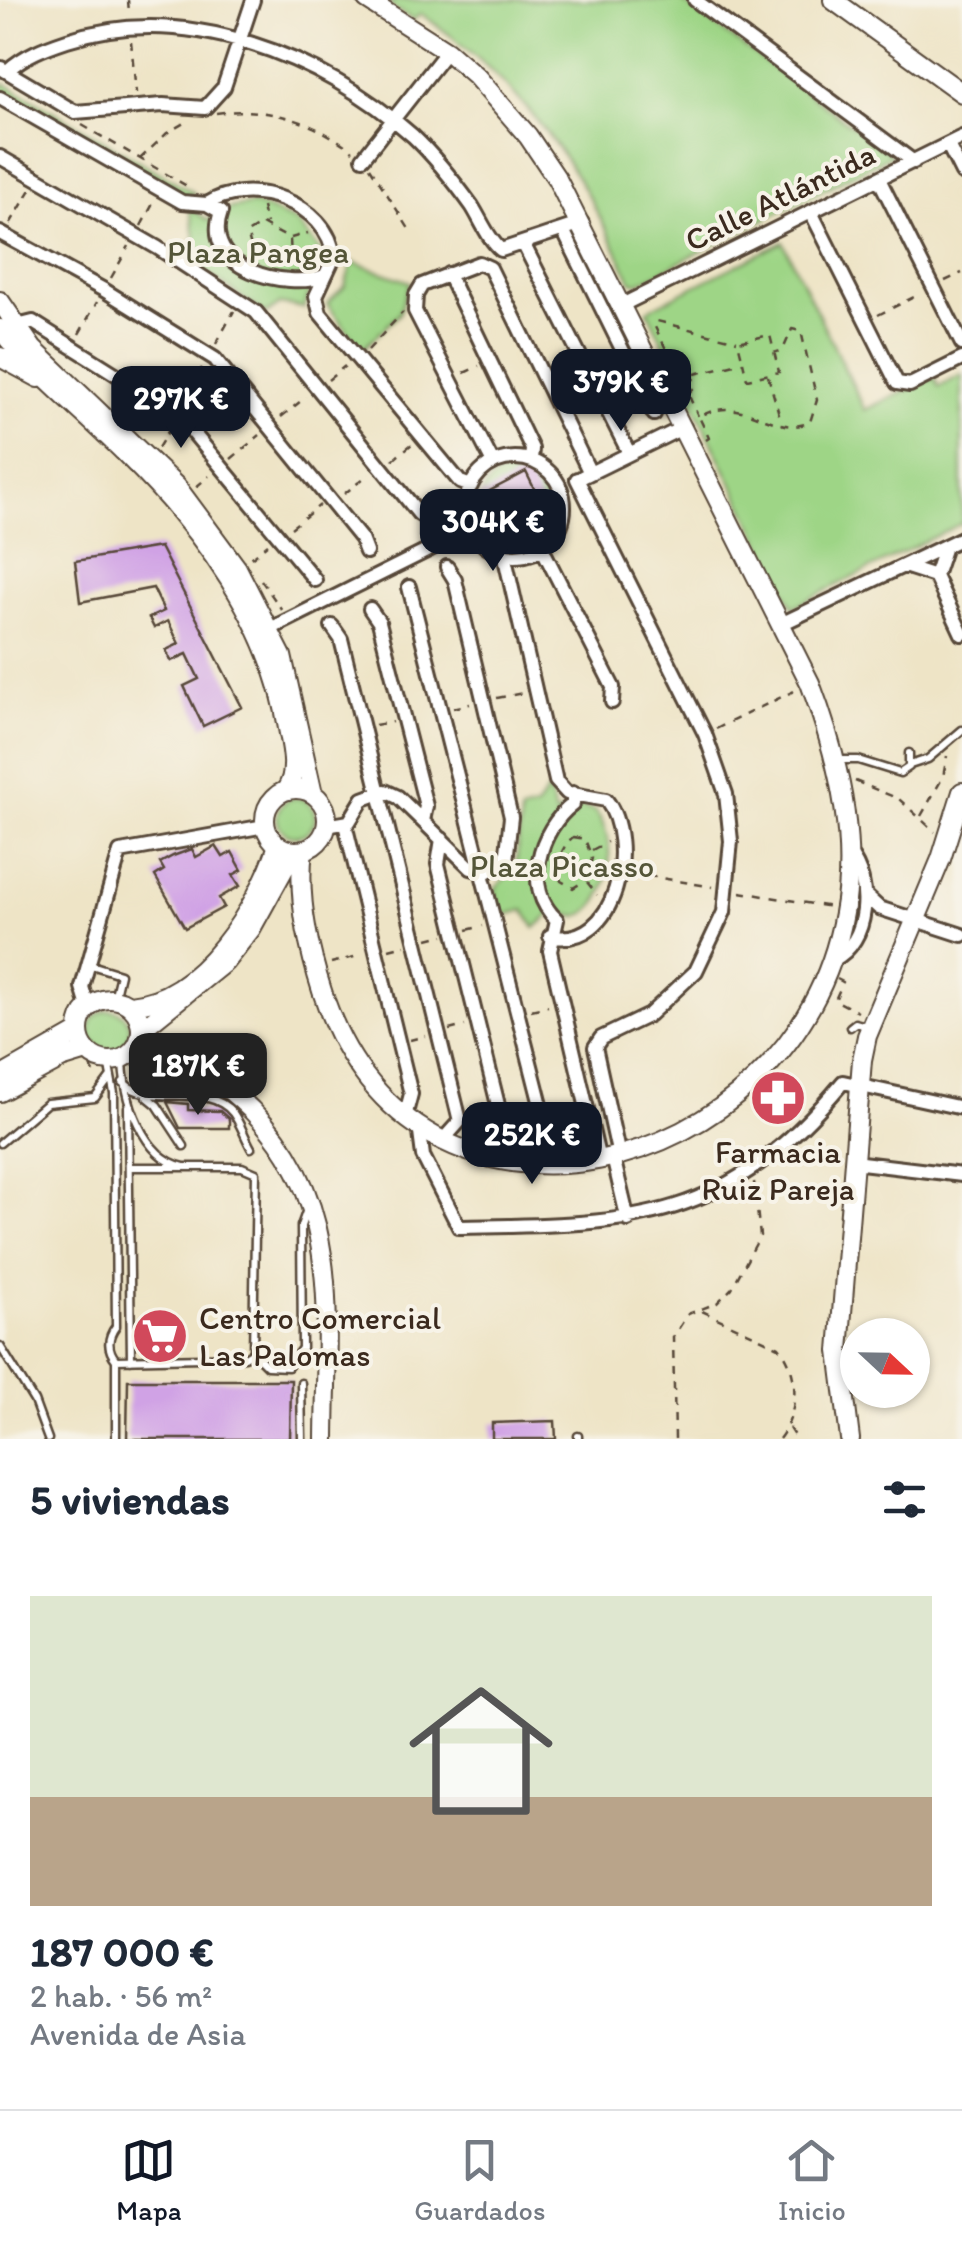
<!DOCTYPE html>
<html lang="es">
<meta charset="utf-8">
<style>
:root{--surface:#fff;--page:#f6f6f7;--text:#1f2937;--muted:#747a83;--line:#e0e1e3;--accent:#111827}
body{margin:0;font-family:Itim,sans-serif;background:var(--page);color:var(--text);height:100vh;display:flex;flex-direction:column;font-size:38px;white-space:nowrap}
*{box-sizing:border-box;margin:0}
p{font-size:32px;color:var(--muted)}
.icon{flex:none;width:55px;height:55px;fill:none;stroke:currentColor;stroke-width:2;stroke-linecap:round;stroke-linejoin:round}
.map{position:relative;height:1439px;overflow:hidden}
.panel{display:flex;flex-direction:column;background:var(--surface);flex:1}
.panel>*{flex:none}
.needle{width:65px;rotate:112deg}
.controls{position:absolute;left:840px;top:1318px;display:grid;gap:20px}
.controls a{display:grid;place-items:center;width:90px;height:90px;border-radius:50%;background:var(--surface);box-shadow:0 2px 8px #0004;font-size:50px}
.price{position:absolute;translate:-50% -85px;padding:0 22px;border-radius:20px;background:var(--accent);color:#fff;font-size:32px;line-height:65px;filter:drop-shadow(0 2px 5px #0008)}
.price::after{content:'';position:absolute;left:50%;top:60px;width:30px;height:22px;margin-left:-15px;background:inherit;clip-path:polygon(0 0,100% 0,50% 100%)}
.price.on{background:#222;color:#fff}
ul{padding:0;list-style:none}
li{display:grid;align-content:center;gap:20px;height:530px;padding:0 30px}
li span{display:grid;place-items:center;height:310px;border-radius:0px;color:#555}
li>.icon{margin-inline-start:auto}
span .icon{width:180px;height:180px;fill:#fffc;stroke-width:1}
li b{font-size:42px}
h2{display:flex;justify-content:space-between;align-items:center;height:120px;padding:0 30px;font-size:42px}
.tab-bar{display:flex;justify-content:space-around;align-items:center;height:140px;border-top:2px solid var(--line);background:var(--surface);font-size:28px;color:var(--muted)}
.tab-bar a{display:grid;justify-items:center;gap:5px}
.tab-bar .on{color:var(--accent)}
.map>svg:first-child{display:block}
.green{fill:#9ed586;stroke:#6c8052;stroke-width:2.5}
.building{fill:#d0a2e5}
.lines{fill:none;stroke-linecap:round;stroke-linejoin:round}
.lane-casing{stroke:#564637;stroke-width:11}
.street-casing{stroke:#564637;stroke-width:18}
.secondary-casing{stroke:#564637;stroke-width:22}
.path{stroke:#564637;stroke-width:2.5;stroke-dasharray:8 8;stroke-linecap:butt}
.lane{stroke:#fff;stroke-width:6}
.street{stroke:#fff;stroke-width:12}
.secondary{stroke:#fff;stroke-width:18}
.labels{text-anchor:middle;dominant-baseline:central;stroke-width:8;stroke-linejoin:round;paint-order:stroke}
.street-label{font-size:32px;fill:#3b2a1e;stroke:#f7f3e8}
.park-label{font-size:32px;fill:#545538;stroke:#f7f3e8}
.poi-label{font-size:32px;fill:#3b2a1e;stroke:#f7f3e8}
</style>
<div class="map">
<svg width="962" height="1439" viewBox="0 0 962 1439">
<rect width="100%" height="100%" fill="#f7f3e8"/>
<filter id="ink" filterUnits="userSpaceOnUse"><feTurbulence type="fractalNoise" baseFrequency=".01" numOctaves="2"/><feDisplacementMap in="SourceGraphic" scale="20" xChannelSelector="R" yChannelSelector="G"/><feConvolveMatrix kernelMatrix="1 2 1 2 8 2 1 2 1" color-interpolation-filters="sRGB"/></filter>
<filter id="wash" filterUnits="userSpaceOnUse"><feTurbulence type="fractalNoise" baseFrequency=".0048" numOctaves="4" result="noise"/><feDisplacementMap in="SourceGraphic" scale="40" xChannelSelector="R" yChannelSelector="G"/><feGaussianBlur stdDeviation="2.25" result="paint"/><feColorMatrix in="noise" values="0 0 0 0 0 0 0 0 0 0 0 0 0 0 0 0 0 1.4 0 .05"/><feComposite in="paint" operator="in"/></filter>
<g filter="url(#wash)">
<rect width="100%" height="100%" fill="#eee4c6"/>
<path class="green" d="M393,0h287l212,155 -254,128 -7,-2c-50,-112 -106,-196 -210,-267l-8,6 -24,-15z
M4,83l190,110 -5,7 -189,-108z
M254,204l41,17 24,28 1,15 -16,44 -24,-4 -14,10 -82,-57 11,-21 -6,-28 19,12 23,-12z
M783,242l82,168 69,-33 5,10 23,-12v148l-169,84 -146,-297z
M352,262l58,20 -11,32 -37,36 -35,-46 18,-18z
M480 507a38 38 0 1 1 76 0a38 38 0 1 1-76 0Z
M549,788l6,26 22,-8 18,5c23,28 19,91 -17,106l-24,-5 -19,16 -11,-18 -22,6 -7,-27 21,-23 5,-54 15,-4z
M277 817a19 19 0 1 1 38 0a19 19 0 1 1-38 0Z
M90 1030a20 20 0 1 1 40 0a20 20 0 1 1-40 0Z"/>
<g id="blocks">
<path class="building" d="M526,472l23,47 -9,4 1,11 -26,14 -5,-9 -6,3 -24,-46z
M160,547l82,160 -39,19 -19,-40 15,-7 -12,-25 -16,7 -5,-11 13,-6 -11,-23 -14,7 -5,-10 15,-7 -11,-23 -73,14 -5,-41z
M216,846l7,11 9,-5 10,18 -9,5 7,11 -21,12 5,9 -39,21 -30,-52 9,-6 -4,-7 13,-7 19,-7 4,8z
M167,1102l21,2v6l32,1 9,8v9h-49z
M128,1380h163l-1,59h-163z
M555,1421l1,18h-64v-16z"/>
</g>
</g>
<g filter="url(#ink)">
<use href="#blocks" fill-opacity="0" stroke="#564637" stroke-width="2.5"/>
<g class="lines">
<g class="lane-casing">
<path id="lane" d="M838,760h20l42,13 9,-6v-14
M910,765l18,-6 34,-29
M88,964l32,10 -6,25
M850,1027l5,-4 11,3
M123,1058c0,38 19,100 61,109
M108,1061l6,32 2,233c-9,12 -9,23 0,34l129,-3 8,-5
M123,1082c29,28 83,-2 110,31 7,10 12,24 18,35
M146,1096l11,9 27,41
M128,1107l3,253
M0,1143l47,-40 48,-5 15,-20
M130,1167h112l14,6 -3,179 14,14 21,1 14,-19 -1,-122 5,-14
M0,1346l34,55 14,38
M301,1383l1,56
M578,1436v3
M116,1439v-79"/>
</g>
<g class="street-casing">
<path id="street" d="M695,0l219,162
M1,68l74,44 88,-7 42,3 19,-21 29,-87
M7,71c17,-16 39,-24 60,-31 119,-39 256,16 346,96 22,21 41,45 59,70 9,14 16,33 29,44l81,-27
M0,98l182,104 25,2 14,8c-21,58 66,78 104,64
M948,145l14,28
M0,157l158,91 98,64 163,202 12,7
M363,158l84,-107
M879,179l83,165
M207,204c42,-28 121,-2 127,53l-18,39 4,17 140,169 11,4
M811,212l86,171 13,2 52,-26
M563,230l91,184
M0,233l104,57 111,69 146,180 5,13
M524,245l105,208
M448,274l84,175 -1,11
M622,305l340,-168
M17,326l16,-4 143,90 139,168
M466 507a49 49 0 1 1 98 0a49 49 0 1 1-98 0Z
M493,463l-78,-152 1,-16 6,-10 57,-22 11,5 100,205
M582,477l102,-50
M577,479l128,255 21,60 5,47 -7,71 -28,59 -47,44 -48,23 -6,9 24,109
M542,548l71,139 -1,15
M504,554l52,227 11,12 39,7c32,41 12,151 -56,136
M904,566l31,10 10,-30
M935,576l27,58
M409,587l147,577
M370,609l9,13 47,184 -3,15
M781,624l181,-86
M332,626l9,13 119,482 -17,19
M270,629l201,-100
M573,793v11c-34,26 -51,84 -16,116l-7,31 49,209
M345,824l66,270 -5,19
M326,826l23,-4 14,-23 22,-8 13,6 73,71 15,4 20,-11 5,-44 -56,-237 -8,-13
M442,839l-4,25 74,297
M865,895l14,13 83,27
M833,960c37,-18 40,-78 16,-107
M88,1007l-6,-20 38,-135 145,-26
M419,1125l4,31 36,71c174,-3 264,-1 384,-145l119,26
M613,1157l15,63
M853,1162l109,13"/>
</g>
<g class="secondary-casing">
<path id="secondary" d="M833,0l129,93
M0,301l33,48 144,138 60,81 45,88 31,138
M0,329c39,49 87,85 130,129 72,71 140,164 157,265 4,22 12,48 -1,67
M0,357l39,21
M265 820a31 31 0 1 1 62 0a31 31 0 1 1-62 0Z
M303,850c-6,47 5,97 19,141 91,284 474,192 522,-78 14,-76 -7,-159 -34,-230l-253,-504 -29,-43 -52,-60 -29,-25 -80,-51
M79 1030a31 31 0 1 1 62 0a31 31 0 1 1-62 0Z
M130,1005c72,-5 128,-99 148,-160
M142,1029l83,-67 26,-33 43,-78
M139,1043c28,13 63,25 88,45 119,96 99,216 98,351
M0,1077l79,-45
M0,1092l61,-33 26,-8
M850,1439l-11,-88 23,-291 5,-24 74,-177 21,-67"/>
</g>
<path class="path" d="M128,0l1,13
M131,41l5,52
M216,113c51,-7 96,7 137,38
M82,125l110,64
M140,159l27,-26 22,-13
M370,167l39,62
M262,207l4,17
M10,224l22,-36
M262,224l28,15 1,19 -15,4 -25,-15 -4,-14z
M141,226l13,-24
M291,238l17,-5
M111,278l18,-32
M945,281l17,-8
M878,315l42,-21
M79,334l18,-32
M216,344l18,-33
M368,350l35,-38
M673,363l-19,-38 3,-4 80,20
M666,365l14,-3 13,8 1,18 -9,8
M464,373l15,-7
M695,374l48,-12 4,17 32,-7 -9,-37 -32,7 5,20
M768,376l13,45
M328,380l17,-14
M689,396l9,20
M183,400l19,-32
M281,417l25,-20
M706,440l3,-2 -10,-21c43,-26 76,22 111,5l7,-22 -16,-69 -9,-2 -9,21 -9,3
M158,448l14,-23
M231,459l29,-24
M393,460l20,-17
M196,487l13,-11
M344,494l25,-20
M291,528l29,-23
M251,558l17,-14
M261,580l21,30
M497,698l26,-5
M453,708l17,-4
M375,725l17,-3
M716,729l78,-38
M855,781l44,18 36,33
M921,816l22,-39 4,-21
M573,837l12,2 7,19 -6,22 -13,8 -12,-7c-5,-16 -1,-33 12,-44z
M592,850l15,-8
M591,866l13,2
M632,873l81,14
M587,882l10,13
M740,892l91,15
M467,930l16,-4
M428,939l16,-4
M389,949l16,-4
M331,963l31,-8
M837,979l6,3 -8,18 23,12
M531,1010l17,-4
M449,1030l16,-4
M410,1040l16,-4
M90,1066l8,13
M702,1311l77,36c21,25 20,67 0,92
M789,1428l7,11
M675,1439l-2,-102 15,-23 29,-11 15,-15 28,-52 -6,-54"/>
<use href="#lane" class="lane"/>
<use href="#street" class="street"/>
<use href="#secondary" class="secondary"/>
</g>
</g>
<defs>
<g id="pharmacy-disc" transform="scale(2.875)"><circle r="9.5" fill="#d1495b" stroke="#f7f3e8"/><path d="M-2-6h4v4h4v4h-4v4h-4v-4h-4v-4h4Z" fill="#fff"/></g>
<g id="supermarket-disc" transform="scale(2.875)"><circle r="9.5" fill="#d1495b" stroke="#f7f3e8"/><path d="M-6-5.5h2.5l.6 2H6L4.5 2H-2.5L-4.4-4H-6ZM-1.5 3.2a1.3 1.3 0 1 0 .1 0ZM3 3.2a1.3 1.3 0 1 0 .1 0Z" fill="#fff"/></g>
</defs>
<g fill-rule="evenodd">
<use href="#pharmacy-disc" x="778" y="1098"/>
<use href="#supermarket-disc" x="160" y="1336"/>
</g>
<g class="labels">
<g class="street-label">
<text transform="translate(780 197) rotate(-26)">Calle Atlántida</text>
</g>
<g class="park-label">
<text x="258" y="252">Plaza Pangea</text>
<text x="562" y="866">Plaza Picasso</text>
</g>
<g class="poi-label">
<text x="778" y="1152">Farmacia<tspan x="778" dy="37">Ruiz Pareja</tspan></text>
<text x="199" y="1318" text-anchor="start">Centro Comercial<tspan x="199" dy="37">Las Palomas</tspan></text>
</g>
</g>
</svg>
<div class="controls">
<a><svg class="needle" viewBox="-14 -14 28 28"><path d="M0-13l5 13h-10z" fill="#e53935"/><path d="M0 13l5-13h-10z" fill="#747a83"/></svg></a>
</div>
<b class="price" style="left:621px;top:434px">379K €</b>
<b class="price" style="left:181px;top:451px">297K €</b>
<b class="price" style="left:493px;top:574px">304K €</b>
<b class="price on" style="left:198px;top:1118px">187K €</b>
<b class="price" style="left:532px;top:1187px">252K €</b>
</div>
<section class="panel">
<h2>5 viviendas<svg class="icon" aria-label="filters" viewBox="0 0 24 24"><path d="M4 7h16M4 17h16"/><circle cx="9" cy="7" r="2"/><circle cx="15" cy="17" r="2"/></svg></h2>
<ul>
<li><span style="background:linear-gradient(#dfe7d0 65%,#b9a48a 0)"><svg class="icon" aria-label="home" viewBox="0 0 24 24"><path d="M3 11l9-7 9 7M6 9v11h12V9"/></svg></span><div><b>187 000 €</b><p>2 hab. · 56 m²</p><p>Avenida de Asia</p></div></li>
</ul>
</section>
<nav class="tab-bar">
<a class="on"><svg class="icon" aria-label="map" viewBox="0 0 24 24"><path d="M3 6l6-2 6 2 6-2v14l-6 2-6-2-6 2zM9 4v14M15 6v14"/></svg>Mapa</a>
<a><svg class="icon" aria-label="saved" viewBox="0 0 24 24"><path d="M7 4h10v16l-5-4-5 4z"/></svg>Guardados</a>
<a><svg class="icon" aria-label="home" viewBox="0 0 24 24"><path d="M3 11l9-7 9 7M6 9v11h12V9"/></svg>Inicio</a>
</nav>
